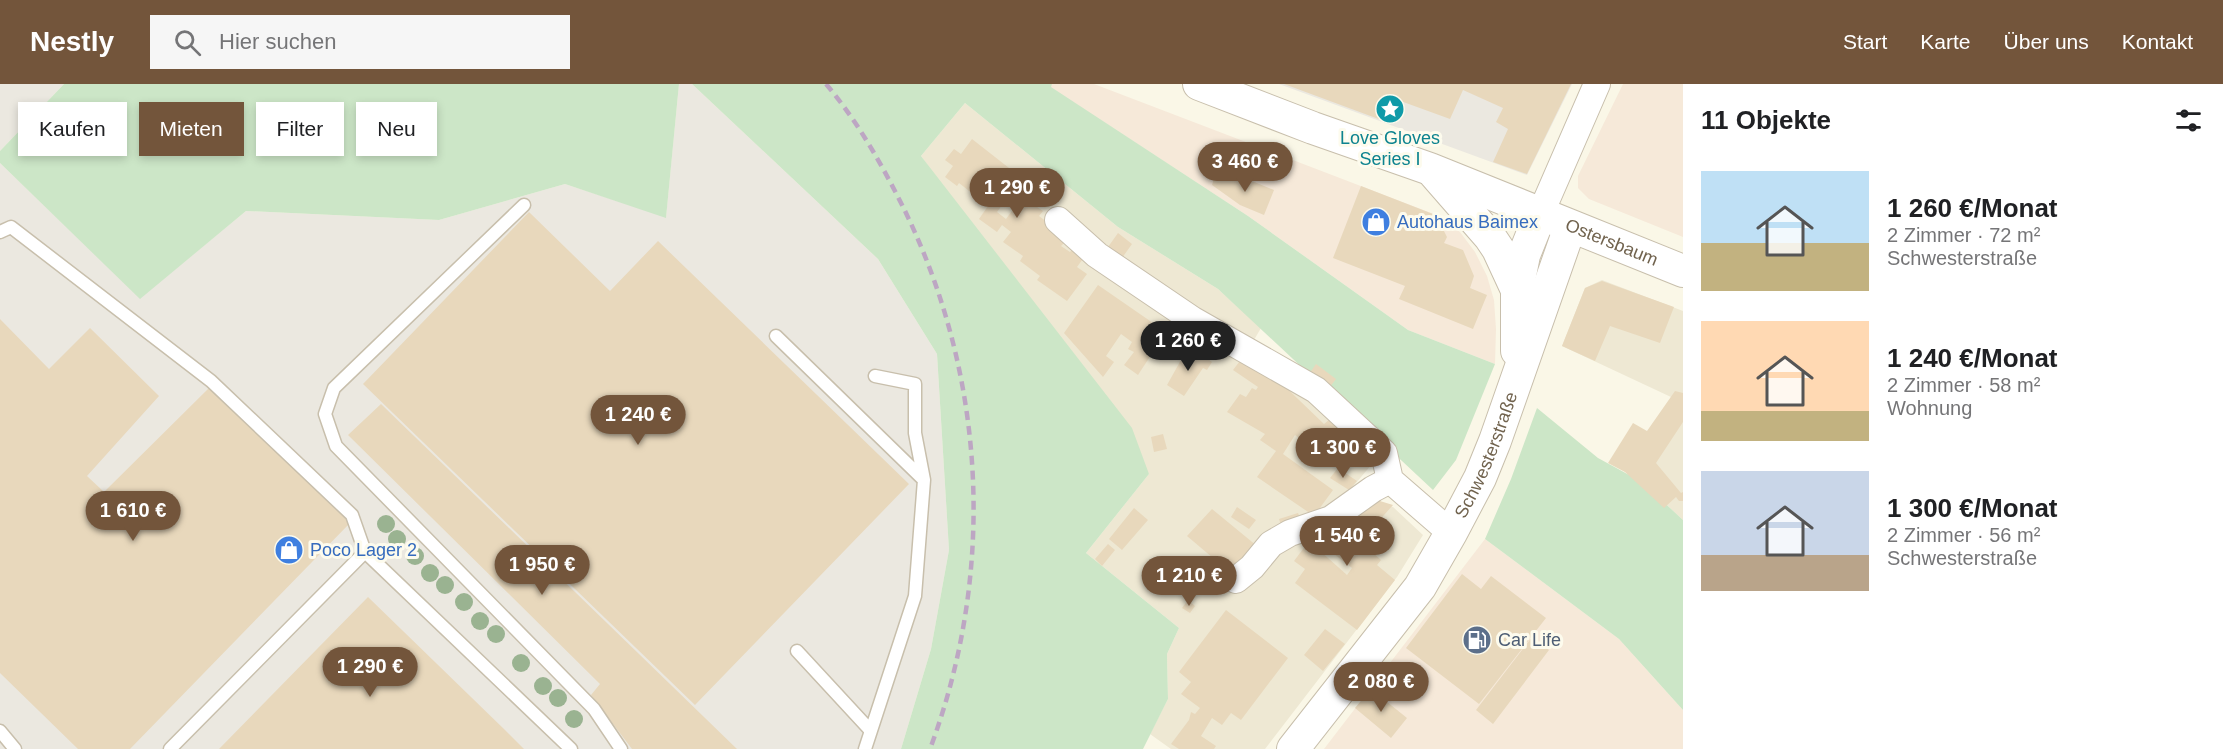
<!DOCTYPE html>
<html lang="de">
<meta charset="utf-8">
<style>
:root{--surface:#fff;--page:#f6f6f6;--text:#202124;--muted:#757577;--accent:#73553b}
body{margin:0;font-family:Arial,sans-serif;background:var(--page);color:var(--text);height:100vh;display:flex;flex-direction:column;font-size:22px;white-space:nowrap}
*{box-sizing:border-box;margin:0}
p{font-size:20px;color:var(--muted)}
.icon{flex:none;width:33px;height:33px;fill:none;stroke:currentColor;stroke-width:2;stroke-linecap:round;stroke-linejoin:round}
.map{position:relative;flex:1;overflow:hidden}
.side{display:flex;flex-direction:column;background:var(--surface);width:540px}
.side>*{flex:none}
.top-card{position:absolute;left:18px;top:18px;width:570px;height:54px;display:flex;gap:12px}
.price{position:absolute;translate:-50% -51px;padding:0 14px;border-radius:21px;background:var(--accent);color:#fff;font-size:20px;line-height:39px;filter:drop-shadow(0 2px 3px #0008)}
.price::after{content:'';position:absolute;left:50%;top:36px;width:18px;height:14px;margin-left:-9px;background:inherit;clip-path:polygon(0 0,100% 0,50% 100%)}
.price.current{background:#222;color:#fff}
ul{padding:0;list-style:none}
li{display:flex;align-items:center;gap:18px;height:150px;padding:0 18px}
li span{display:grid;place-items:center;flex:none;width:168px;height:120px;border-radius:0px;color:#555}
li>.icon{margin-inline-start:auto}
span .icon{width:72px;height:72px;fill:#fffc;stroke-width:1}
li b{font-size:26px}
h2{display:flex;justify-content:space-between;align-items:center;height:72px;padding:0 18px;font-size:26px}
.tag{padding:0 21px;border-radius:0px;background:var(--surface);box-shadow:0 3px 9px #0003;font-size:21px;line-height:54px}
.tag.current{background:var(--accent);color:#fff}
header{display:flex;align-items:center;gap:36px;box-sizing:border-box;height:84px;padding:0 30px;background:var(--accent);color:#fff}
header strong{font-size:28px}
nav{display:flex;gap:33px;margin-inline-start:auto;font-size:21px}
.search{width:420px;height:54px;background:var(--page);display:flex;align-items:center;gap:15px;box-sizing:border-box;padding:0 21px;border-radius:0px;color:var(--muted);font-size:22px}
main{display:flex;flex:1;min-height:0}
.map>svg:first-child{display:block}
.residential{fill:#eee8d3}
.commercial{fill:#f6e9d9}
.industrial{fill:#ebe8e0}
.green{fill:#cce6c7}
.building{fill:#e8d8bc}
.lines{fill:none;stroke-linecap:round;stroke-linejoin:round}
.service-casing{stroke:#c8bfac;stroke-width:15}
.minor-casing{stroke:#c8bfac;stroke-width:28}
.tertiary-casing{stroke:#c8bfac;stroke-width:34}
.service{stroke:#fff;stroke-width:12}
.minor{stroke:#fff;stroke-width:26}
.tertiary{stroke:#fff;stroke-width:32}
.rail{stroke:#bda6c3;stroke-width:4.5;stroke-dasharray:9 6;stroke-linecap:butt}
.tree{fill:#9ab391}
.labels{text-anchor:middle;dominant-baseline:central;stroke-width:6;stroke-linejoin:round;paint-order:stroke}
.culture-label{font-size:18px;fill:#0d838f;stroke:#fdfbed}
.shop-label{font-size:18px;fill:#366cbe;stroke:#fdfbed;text-anchor:start}
.street-label{font-size:18px;fill:#71634e;stroke:#fdfbed}
.service-label{font-size:18px;fill:#4e5e75;stroke:#fdfbed;text-anchor:start}
</style>
<header>
<strong>Nestly</strong>
<div class="search"><svg class="icon" aria-label="search" viewBox="0 0 24 24"><circle cx="10" cy="10" r="6"/><path d="M15 15l6 6"/></svg>Hier suchen</div>
<nav><a>Start</a><a>Karte</a><a>Über uns</a><a>Kontakt</a></nav>
</header>
<main>
<div class="map">
<svg width="1683" height="665" viewBox="0 0 1683 665">
<rect width="100%" height="100%" fill="#faf7e7"/>
<path class="residential" d="M965,19l153,124 100,62 43,39 -17,29 72,43 61,58 -26,31 42,18 30,28 -26,42 -132,172h-94l-21,-15 18,-35 -1,-45 12,-26 -93,-75 63,-79 -228,-318z
M1602,196l81,31v209l-41,-38 29,-85 -109,-51 23,-58z"/>
<path class="commercial" d="M1052,0h42l345,132 21,16 15,20 12,24 7,24 2,29 -1,35 -87,-34 -160,-114 -198,-129z
M1623,0h60v153l-94,-38 -11,-11v-12z
M1485,455l134,100 64,71v39h-359z"/>
<path class="industrial" d="M0,0h64l-64,67z
M679,0h13l186,175 59,95 12,196 -18,99 -30,100h-901v-586l140,135 106,-87 193,9 126,-36 101,33z
M1279,0h293l-45,91z"/>
<path class="green" d="M64,0h615l-13,134 -101,-34 -126,36 -193,-9 -106,88 -140,-136v-12z
M692,0h360l-1,3 197,129 160,114 87,34 -39,96 -23,30 -215,-201 -100,-62 -153,-124 -44,53 211,272 17,46 -63,79 93,75 -12,26 1,45 -25,50h-242l30,-100 18,-99 -12,-196 -59,-95z
M1537,324l61,50 44,24 41,38v190l-64,-71 -134,-100 26,-60z"/>
<path class="building" d="M1284,0h287l-44,90 -34,-12 15,-33 -12,-7 7,-14 -40,-18 -13,29 -55,-20 -11,22z
M972,55l50,39 -25,34 9,7 16,-22 21,14 -4,5 20,15 6,11 -4,4 9,6 4,-4 11,8 -8,11 10,7 -20,27 -30,-21 3,-4 -20,-15 3,-5 -20,-14 8,-10 -9,-7 -5,7 -18,-13 9,-13 -29,-23 -2,3 -12,-9 8,-11 -8,-6 9,-11 7,5z
M1216,88l29,11 2,-4 27,11 -10,25 -24,-10 -28,-20z
M1361,102l72,28 -4,12 15,5 3,6 -3,6 19,7 11,26 -4,12 17,7 -14,34 -74,-30 6,-13 -72,-28z
M529,128l81,79 48,-50 251,243 -214,221 -332,-321z
M1118,149l14,11 -10,14 -14,-11z
M1602,197l72,26 -14,36 -50,-17 -15,35 -33,-15 23,-58z
M1098,201l68,47 -28,43 -14,-10 10,-13 -6,-3 4,-7 -11,-8 -15,22 8,6 -11,15 -39,-44z
M0,235l49,50 41,-41 69,68 -72,80 17,16 105,-104 141,135 -220,226h-52l-78,-76z
M1192,264l20,14 -5,8 -4,-2 -19,28 -17,-11 14,-25 2,1z
M1243,273l29,17 52,50 6,-5 9,10 -6,5 9,8 -14,19 -33,-26 -12,19 50,36 -19,26 -57,-39 19,-26 -16,-11 5,-6 -38,-22 13,-18 6,3 6,-9 4,2 2,-3 -25,-17z
M1316,280l20,15 -7,9 -20,-14z
M1675,307l8,2v29l-27,41 25,30 2,-1v9h-4l-3,-4 -12,11 -39,-36 -17,-9 25,-40 14,8z
M381,320l356,345h-105l-41,-54 9,-11 -252,-249z
M1163,350l4,15 -13,3 -3,-15z
M1338,384l19,13 -8,9 -19,-12z
M1370,414l23,7 -35,39 9,8 2,-3 12,11 -4,5 18,15 -38,50 -62,-47 10,-14 -11,-8 15,-20 38,34 5,-7 -32,-25 15,-18z
M1237,423l19,13 -7,9 -18,-12z
M1134,424l14,12 -26,30 -13,-11z
M1212,425l45,37 -32,34 -7,-6 4,-4 -11,-10 2,-2 -26,-22z
M1298,429l4,10 -20,5 -3,-9z
M1108,460l7,6 -13,16 -7,-7z
M1206,483l16,16 -12,11 -15,-15z
M1462,490l19,15 10,-13 55,42 -67,86 -73,-56z
M368,513l137,133 19,19h-305z
M1188,516l7,6 -5,7 -8,-5z
M1226,526l62,48 -47,62 -10,-7 -9,12 -10,-7 -11,18 15,10 -2,3h-35l-8,-5 18,-24 2,-8 4,2 5,-6 -19,-14 10,-12 -12,-10z
M1325,545l20,15 -22,27 -19,-16z
M1532,553l17,13 -56,74 -17,-14z
M1371,605l36,29 -16,20 -36,-30z"/>
<g class="lines">
<g class="service-casing">
<path id="service" d="M524,121l-190,183 -9,26 11,32 258,263 27,40
M0,148l11,-5 200,154 141,134 13,37
M776,252l148,144
M797,567l73,79
M0,647l15,18
M170,665l195,-197 206,197
M865,665l50,-153 9,-116 -9,-47v-49l-40,-8"/>
</g>
<g class="minor-casing">
<path id="minor" d="M1540,131l57,-131
M1058,136l39,35 96,65 123,70 68,63 6,27
M1236,496l16,-13 19,-23 19,-11 41,-14 42,-30 17,-9 61,53"/>
</g>
<g class="tertiary-casing">
<g id="tertiary">
<path id="s1" d="M1199,0l114,44 117,41 253,102"/>
<path d="M1435,90l55,63 8,12 19,41"/>
<path d="M1517,267v-61l7,-35 16,-40"/>
<path id="s2" d="M1293,665l127,-162 31,-54 29,-55 15,-37 75,-214"/>
</g>
</g>
<use href="#service" class="service"/>
<use href="#minor" class="minor"/>
<use href="#tertiary" class="tertiary"/>
<path class="rail" d="M826,0c28,33 51,72 71,111 89,172 101,372 33,554"/>
</g>
<g class="tree">
<circle cx="386" cy="440" r="9"/>
<circle cx="397" cy="455" r="9"/>
<circle cx="415" cy="472" r="9"/>
<circle cx="430" cy="489" r="9"/>
<circle cx="445" cy="501" r="9"/>
<circle cx="464" cy="518" r="9"/>
<circle cx="480" cy="537" r="9"/>
<circle cx="496" cy="550" r="9"/>
<circle cx="521" cy="579" r="9"/>
<circle cx="543" cy="602" r="9"/>
<circle cx="558" cy="614" r="9"/>
<circle cx="574" cy="635" r="9"/>
</g>
<defs>
<g id="sight-disc" transform="scale(1.5)"><circle r="9.5" fill="#0f9aa8" stroke="#fdfbed"/><path d="M0-6L1.8-2.2L6-1.7L2.9 1.2L3.7 5.4L0 3.3L-3.7 5.4L-2.9 1.2L-6-1.7L-1.8-2.2Z" fill="#fff"/></g>
<g id="shop-disc" transform="scale(1.5)"><circle r="9.5" fill="#3f7fe0" stroke="#fdfbed"/><path d="M-5-2.5h2.3a2.7 3.5 0 0 1 5.4 0H5L5.5 6h-11ZM-1.5-2.5h3a1.5 2.3 0 0 0-3 0Z" fill="#fff"/></g>
<g id="fuel-disc" transform="scale(1.5)"><circle r="9.5" fill="#5c6f8a" stroke="#fdfbed"/><path d="M-5.5-6h7V0h2V4h1.3V-2.5L3-4.5l.8-.8L6-3V5H2.5V1h-1V6h-7ZM-4.2-4.7v3.2H.2V-4.7Z" fill="#fff"/></g>
</defs>
<g fill-rule="evenodd">
<use href="#sight-disc" x="1390" y="25"/>
<use href="#shop-disc" x="1376" y="138"/>
<use href="#shop-disc" x="289" y="466"/>
<use href="#fuel-disc" x="1477" y="556"/>
</g>
<g class="labels">
<g class="culture-label">
<text x="1390" y="54">Love Gloves<tspan x="1390" dy="21">Series I</tspan></text>
</g>
<g class="shop-label">
<text x="1397" y="138">Autohaus Baimex</text>
<text x="310" y="466">Poco Lager 2</text>
</g>
<g class="street-label">
<text stroke="none"><textPath href="#s1" startOffset="442">Ostersbaum</textPath></text>
<text stroke="none"><textPath href="#s2" startOffset="354">Schwesterstraße</textPath></text>
</g>
<g class="service-label">
<text x="1498" y="556">Car Life</text>
</g>
</g>
</svg>
<b class="price" style="left:1245px;top:109px">3 460 €</b>
<b class="price" style="left:1017px;top:135px">1 290 €</b>
<b class="price current" style="left:1188px;top:288px">1 260 €</b>
<b class="price" style="left:638px;top:362px">1 240 €</b>
<b class="price" style="left:1343px;top:395px">1 300 €</b>
<b class="price" style="left:133px;top:458px">1 610 €</b>
<b class="price" style="left:1347px;top:483px">1 540 €</b>
<b class="price" style="left:542px;top:512px">1 950 €</b>
<b class="price" style="left:1189px;top:523px">1 210 €</b>
<b class="price" style="left:370px;top:614px">1 290 €</b>
<b class="price" style="left:1381px;top:629px">2 080 €</b>
<div class="top-card">
<a class="tag">Kaufen</a>
<a class="tag current">Mieten</a>
<a class="tag">Filter</a>
<a class="tag">Neu</a>
</div>
</div>
<section class="side">
<h2>11 Objekte<svg class="icon" aria-label="filters" viewBox="0 0 24 24"><path d="M4 7h16M4 17h16"/><circle cx="9" cy="7" r="2"/><circle cx="15" cy="17" r="2"/></svg></h2>
<ul>
<li><span style="background:linear-gradient(#bfe0f5 60%,#c2b280 0)"><svg class="icon" aria-label="home" viewBox="0 0 24 24"><path d="M3 11l9-7 9 7M6 9v11h12V9"/></svg></span><div><b>1 260 €/Monat</b><p>2 Zimmer · 72 m²</p><p>Schwesterstraße</p></div></li>
<li><span style="background:linear-gradient(#ffd9b3 75%,#c2b280 0)"><svg class="icon" aria-label="home" viewBox="0 0 24 24"><path d="M3 11l9-7 9 7M6 9v11h12V9"/></svg></span><div><b>1 240 €/Monat</b><p>2 Zimmer · 58 m²</p><p>Wohnung</p></div></li>
<li><span style="background:linear-gradient(#c9d6e8 70%,#b9a48a 0)"><svg class="icon" aria-label="home" viewBox="0 0 24 24"><path d="M3 11l9-7 9 7M6 9v11h12V9"/></svg></span><div><b>1 300 €/Monat</b><p>2 Zimmer · 56 m²</p><p>Schwesterstraße</p></div></li>
</ul>
</section>
</main>
